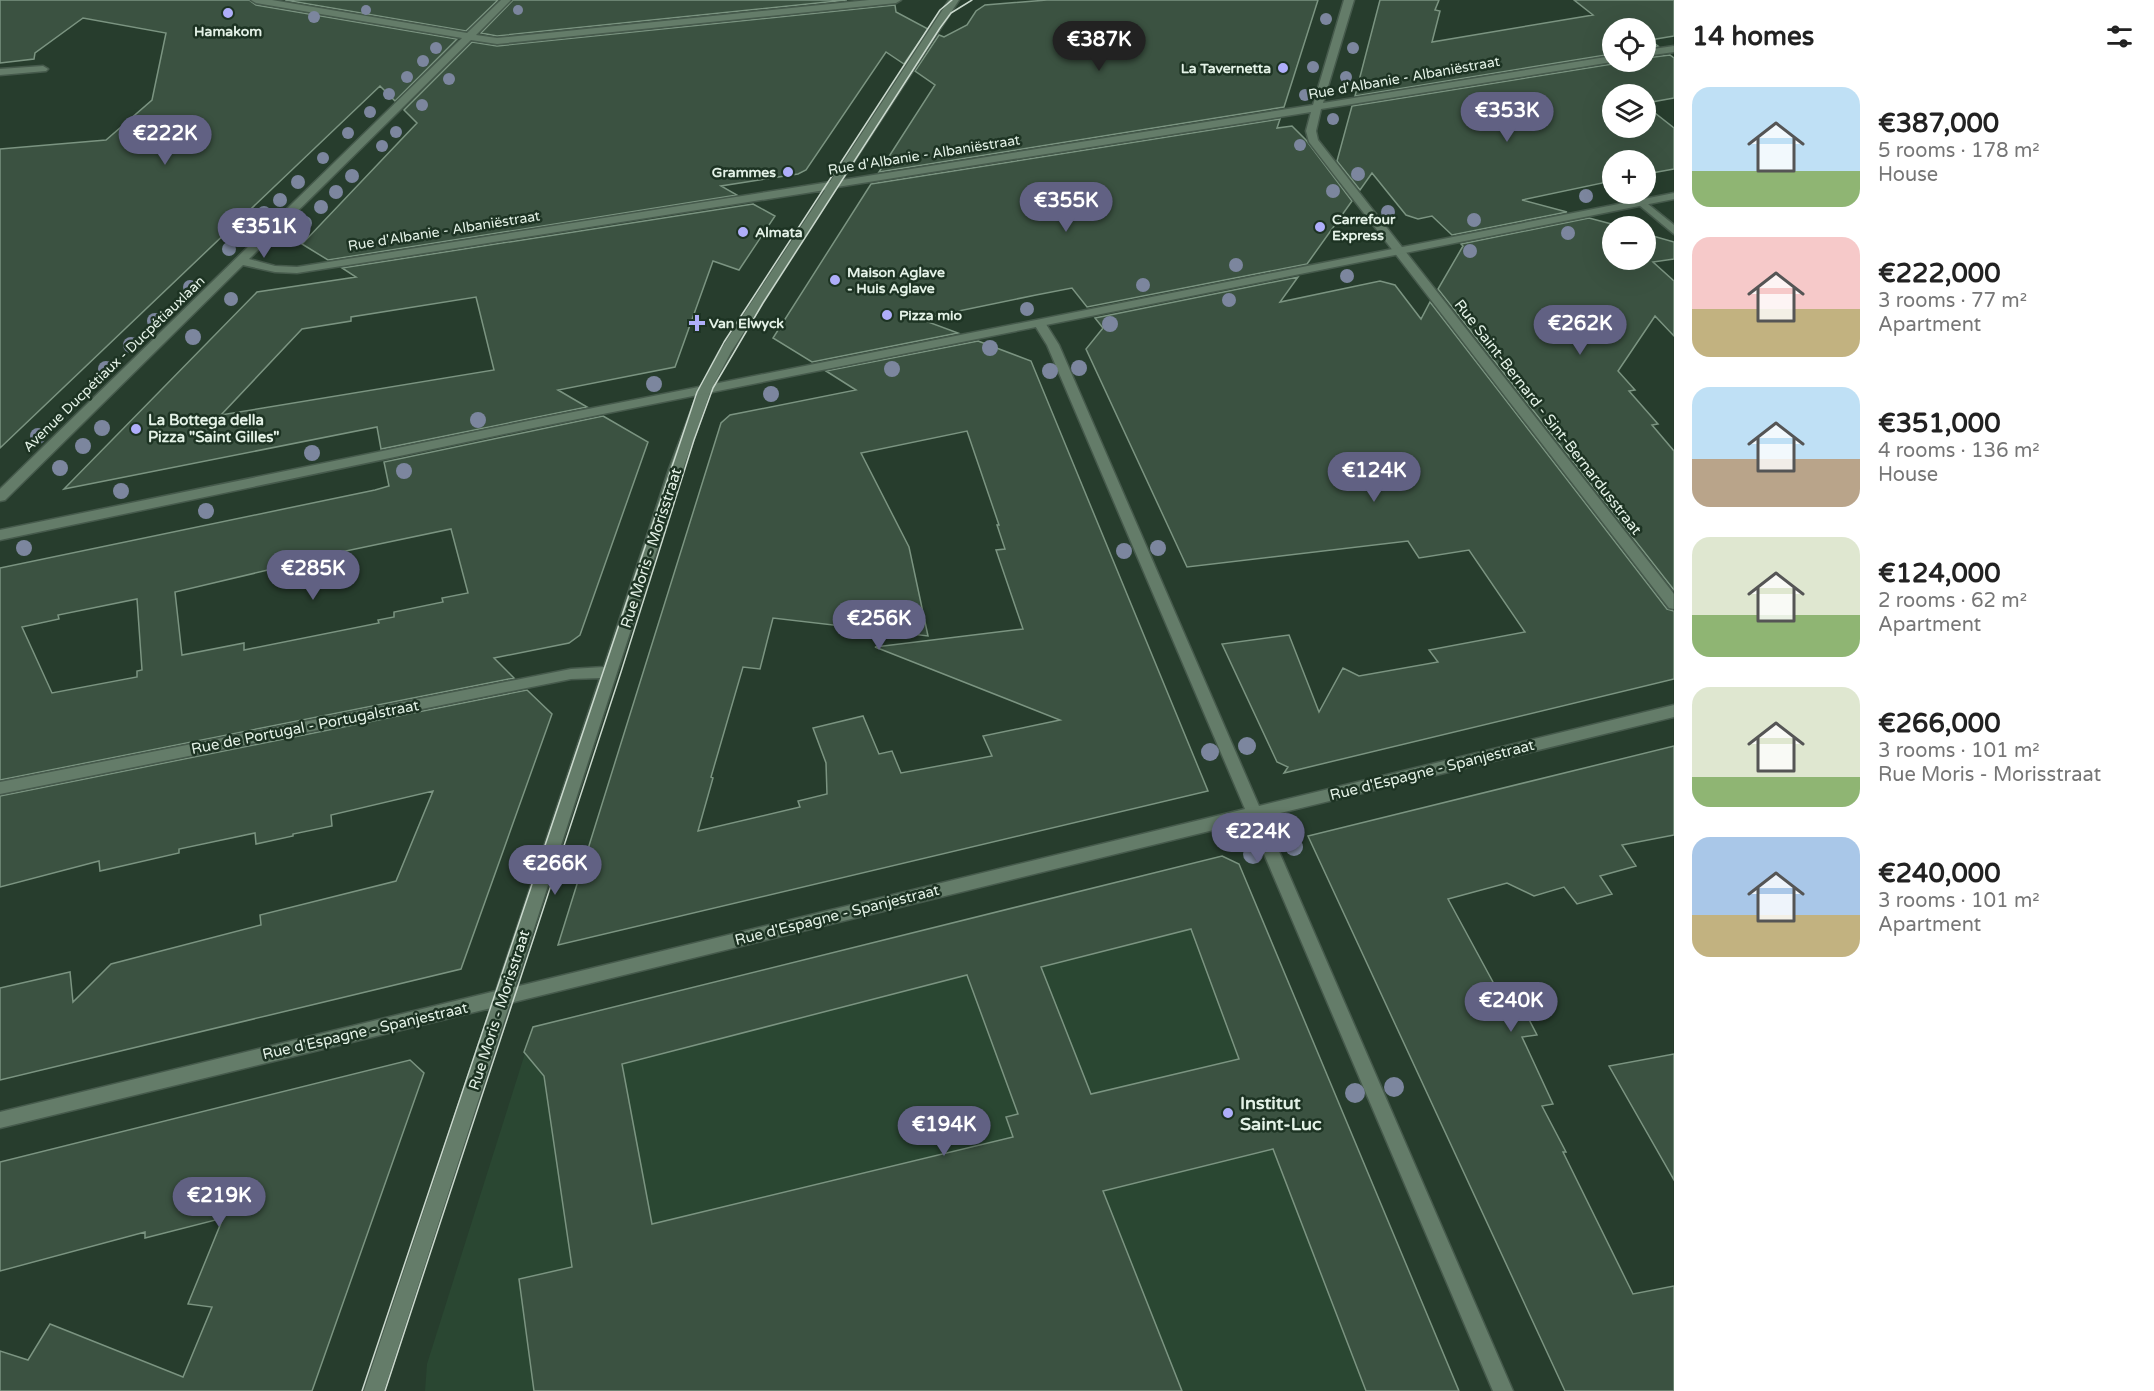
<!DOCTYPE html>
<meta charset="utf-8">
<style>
:root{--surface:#fff;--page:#f6f6f6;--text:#222;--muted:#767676;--accent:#616183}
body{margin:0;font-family:"Varela Round",sans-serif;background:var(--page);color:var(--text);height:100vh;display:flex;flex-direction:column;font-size:22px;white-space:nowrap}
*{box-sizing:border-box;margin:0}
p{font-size:20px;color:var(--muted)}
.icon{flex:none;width:33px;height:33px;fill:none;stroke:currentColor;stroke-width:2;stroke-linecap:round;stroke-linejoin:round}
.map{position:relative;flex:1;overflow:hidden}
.details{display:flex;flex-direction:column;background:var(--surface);width:480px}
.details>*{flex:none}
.fabs{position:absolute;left:1602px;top:18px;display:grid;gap:12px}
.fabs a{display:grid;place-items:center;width:54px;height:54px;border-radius:50%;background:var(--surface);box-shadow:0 6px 24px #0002;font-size:30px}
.price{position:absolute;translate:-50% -51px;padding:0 14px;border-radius:21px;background:var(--accent);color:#fff;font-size:20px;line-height:39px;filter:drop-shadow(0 2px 3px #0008)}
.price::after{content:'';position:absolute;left:50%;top:36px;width:18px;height:14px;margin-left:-9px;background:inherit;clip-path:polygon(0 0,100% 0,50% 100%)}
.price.active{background:#222;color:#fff}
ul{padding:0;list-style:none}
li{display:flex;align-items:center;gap:18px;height:150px;padding:0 18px}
li span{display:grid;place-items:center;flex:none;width:168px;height:120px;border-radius:18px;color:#555}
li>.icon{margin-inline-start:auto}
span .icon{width:72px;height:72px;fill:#fffc;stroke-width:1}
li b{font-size:26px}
h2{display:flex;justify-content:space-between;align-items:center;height:72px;padding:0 18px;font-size:26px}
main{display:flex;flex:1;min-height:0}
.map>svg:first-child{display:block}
.built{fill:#2a4732}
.building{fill:#3b5241;stroke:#7b9481;stroke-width:1.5;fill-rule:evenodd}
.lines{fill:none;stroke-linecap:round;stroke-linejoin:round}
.service-casing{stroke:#465a4c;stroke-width:3}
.minor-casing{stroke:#465a4c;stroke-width:3}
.secondary-casing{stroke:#465a4c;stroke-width:3}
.service{fill:#647c69;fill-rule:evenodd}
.minor{fill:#647c69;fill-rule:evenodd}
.secondary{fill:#647c69;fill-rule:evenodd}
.tram{stroke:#cad9cd;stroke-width:1.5}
.tree{fill:#7c869e}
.poi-dot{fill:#afaefa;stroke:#1d3323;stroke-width:2}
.labels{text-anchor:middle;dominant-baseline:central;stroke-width:5;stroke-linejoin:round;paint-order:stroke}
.far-poi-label{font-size:14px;font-weight:bold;fill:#e4f2e7;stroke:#1d3323;text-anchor:start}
.far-street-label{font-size:14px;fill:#e4f2e7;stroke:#1d3323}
.street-label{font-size:15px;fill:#e4f2e7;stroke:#1d3323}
.poi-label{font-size:15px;font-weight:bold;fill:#e4f2e7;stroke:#1d3323;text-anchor:start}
.near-poi-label{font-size:18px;font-weight:bold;fill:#e4f2e7;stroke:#1d3323;text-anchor:start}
</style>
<main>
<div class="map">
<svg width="1674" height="1391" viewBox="0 0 1674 1391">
<rect width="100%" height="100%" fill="#273d2d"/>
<path class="built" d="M1222,856l17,8 220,527h-1034l2,-27 106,-336z"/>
<path class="building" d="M0,0h249l7,5 201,34 -62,62 -15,-15 -380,362v-299l106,-9 46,-40 14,-67 -83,-15 -48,35 -1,6 -34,4z
M285,0h213l-32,31z
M513,0h334l-350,36 -16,-3z
M1047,0h271l-34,107 -405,65 56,-87 -20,-14 24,-36 5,2 23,-12 9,-14 9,-6z
M1380,0h59l-4,10 5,1 -8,31 161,-27 -19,-15h100v36l-24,4 8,6 -12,2v-20h-34v26l-257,42z
M895,5l1,7 32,17 -24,35 -18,-12 -80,118 -8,4 -77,12 16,9 -409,65 -26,-16 115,-121 -13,-13 68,-68 25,4z
M1670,55l4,3v40l-28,5v-9h-34v34h34v-22l28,22v41l-28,5v-14h-34v21l-90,19 45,12 -115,23 -20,-19 -14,3 -12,-4 -34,-42 -12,17 -23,-29 15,-55 260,-42 2,-2h32v-4z
M1280,119l-3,9 15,-2 14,14 46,61 -45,63 -220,43 -15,-19 -36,7 -116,24 38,14 -146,29 -39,-24 98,-154z
M753,204l22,12 -36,54 -26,-9 -38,106 -117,23 29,17 -206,42 -4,-22 -313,62 193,-197 99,-15 -14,-9zM476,297l18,73 -273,45 81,-86 49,-8v-4z
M1589,218l30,8h-7v34h34v-26l28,8v17l-21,3 21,19v55l-19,-20 -37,55 17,19 -6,1 29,33 -6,1 22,26v139l-236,-301 25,-43 -2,-2z
M1298,277l-18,25 100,-21 15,4 26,34 9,-17 237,307 7,2v68l-390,94 4,-6 -11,-5 -55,-118 67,-9 30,77 24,-44 16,8 79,-14 -9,-12 96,-18 -56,-82 -50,8 -11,-17 -221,26 -101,-218 17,-21 -8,-10z
M978,341l53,20 177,430 -650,154 163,-522 9,-8 126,-25 -30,-19zM967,431l32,94h-2l8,24 -9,1 27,79 -148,18 185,73 -77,16 9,20 -91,17 -9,-22 -13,3 -16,-38 -50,12 13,35 1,31 -29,7 2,6 -102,24 15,-53 -2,-1 32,-110 17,2 13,-51 155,18 -19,-89 -48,-94z
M603,416l45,26 -68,193 -11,8 -75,15 20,20 -514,102v-212l375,-78 14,-4 -5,-24zM451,529l17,64 -26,5 1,4 -49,10v5l-16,3 1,3 -135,27v-7l-62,12 -7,-63 110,-26 1,5 33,-7 -2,-7zM137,599l5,71 -5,1v6l-85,16 -30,-66 37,-8 -1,-4z
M527,690l25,24 -91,255 -461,111v-92l70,-16 3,30 38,-38 150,-39 -1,-10 136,-34 37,-90 -102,24 1,11 -39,8v2l-37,8 -1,-11 -76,16v4l-79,18 -1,-10 -99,26v-91z
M1674,746v89l-52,10 14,21 -36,10 12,18 -35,10 -13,-17 -30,9 -27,-13 -59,16 58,107 15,-2 16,31 -15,2 31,67 -11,2 24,46h-3l70,142 41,-8v105h-109l-257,-555z
M1222,856l17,8 220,527h-93l-93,-242 -170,42 79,200h-648l-15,-112 53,-12 -28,-191 -20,-24 9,-25zM1191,929l48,130 -148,35 -50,-127zM967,975l51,139 -12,3 7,20 -361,87 -30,-160z
M1674,1054v126l-65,-114z
M410,1060l14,13 -112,318h-312v-40l28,9 22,-36 133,53 29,-70 -24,-3 35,-86 -78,20v-6l-145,39v-109z"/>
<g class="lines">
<g class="service-casing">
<path id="service" d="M43,66l5,3 -2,2 -46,4v-6z"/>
</g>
<g class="minor-casing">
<path id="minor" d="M251,0h21l195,33 34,-33h10l-35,35 21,3 372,-38h32l-5,3 -399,41 -26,-4 -222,219 26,7 22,1 533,-85 119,-182h10l-117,180 471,-75 31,-105h10l-31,103 289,-47v6l-291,47 -5,22 2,9 356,454v15l-5,-1 -360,-466 -3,-11 5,-19 -474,75 -106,165 -20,38 -28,79 -168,518 730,-178 -198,-464 -13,-21 2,-3h8l15,24 200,461 415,-101v12l-410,100 249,574h-20l-243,-570 -740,182 -126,388h-20l127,-383 -491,120v-16l496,-121 104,-313 -29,1 -571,115v-12l571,-113 33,-2 65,-198 30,-79 20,-38 106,-162 -528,83 -22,-1 -32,-7 -238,235 -5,1v-12l462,-451 -206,-35z
M1674,46v6l-28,4v-6z
M1643,200l31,25v9l-35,-29 -1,-2z"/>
</g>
<g class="secondary-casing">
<path id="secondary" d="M1674,193v6l-1146,230 -528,111v-10l528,-109z"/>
</g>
<use href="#service" class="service"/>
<use href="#minor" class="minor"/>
<use href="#secondary" class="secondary"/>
<path class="tram" d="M362,1391l335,-999 27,-50 216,-332 12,-10
M385,1391l236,-719 73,-232 19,-52 50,-85 177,-275 11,-15 21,-13"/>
</g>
<g class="tree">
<circle cx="366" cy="10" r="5"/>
<circle cx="518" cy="10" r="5"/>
<circle cx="314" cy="17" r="6"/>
<circle cx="1326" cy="19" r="6"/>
<circle cx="436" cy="48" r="6"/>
<circle cx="1353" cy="48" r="6"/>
<circle cx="423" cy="61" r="6"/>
<circle cx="1313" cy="67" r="6"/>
<circle cx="407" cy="77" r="6"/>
<circle cx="1346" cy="77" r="6"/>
<circle cx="449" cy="79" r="6"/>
<circle cx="389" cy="94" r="6"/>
<circle cx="1305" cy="95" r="6"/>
<circle cx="422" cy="105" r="6"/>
<circle cx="370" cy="112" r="6"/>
<circle cx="1333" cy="119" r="6"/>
<circle cx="396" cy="132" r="6"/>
<circle cx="348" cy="133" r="6"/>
<circle cx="1300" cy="145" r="6"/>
<circle cx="382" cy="146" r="6"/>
<circle cx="323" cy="158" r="6"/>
<circle cx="1358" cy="174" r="7"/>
<circle cx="352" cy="176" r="7"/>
<circle cx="298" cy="182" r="7"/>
<circle cx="1333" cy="191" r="7"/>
<circle cx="336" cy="192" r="7"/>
<circle cx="1586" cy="196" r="7"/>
<circle cx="280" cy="200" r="7"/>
<circle cx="321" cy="207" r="7"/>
<circle cx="1388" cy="212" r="7"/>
<circle cx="264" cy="213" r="7"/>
<circle cx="1474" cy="220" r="7"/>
<circle cx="305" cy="223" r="7"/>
<circle cx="248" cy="230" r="7"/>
<circle cx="1568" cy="233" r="7"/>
<circle cx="291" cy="238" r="7"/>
<circle cx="229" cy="249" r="7"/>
<circle cx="1470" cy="251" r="7"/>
<circle cx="1236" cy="265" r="7"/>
<circle cx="1347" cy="276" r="7"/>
<circle cx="1143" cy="285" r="7"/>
<circle cx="190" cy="287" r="7"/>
<circle cx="231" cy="299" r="7"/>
<circle cx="1229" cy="300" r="7"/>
<circle cx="1027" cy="309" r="7"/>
<circle cx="155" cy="321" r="8"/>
<circle cx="1110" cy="324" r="8"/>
<circle cx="193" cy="337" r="8"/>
<circle cx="131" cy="345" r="8"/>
<circle cx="990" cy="348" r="8"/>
<circle cx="1079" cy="368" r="8"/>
<circle cx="106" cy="369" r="8"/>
<circle cx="892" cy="369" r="8"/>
<circle cx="1050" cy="371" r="8"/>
<circle cx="654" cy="384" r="8"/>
<circle cx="771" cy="394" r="8"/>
<circle cx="478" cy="420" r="8"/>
<circle cx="102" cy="428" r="8"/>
<circle cx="38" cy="436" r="8"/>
<circle cx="83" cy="446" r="8"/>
<circle cx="312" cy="453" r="8"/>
<circle cx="60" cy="468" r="8"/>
<circle cx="404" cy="471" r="8"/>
<circle cx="121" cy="491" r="8"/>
<circle cx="206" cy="511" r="8"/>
<circle cx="24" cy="548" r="8"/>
<circle cx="1158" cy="548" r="8"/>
<circle cx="1124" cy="551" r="8"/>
<circle cx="1247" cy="746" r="9"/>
<circle cx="1210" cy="752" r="9"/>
<circle cx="1294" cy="847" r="9"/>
<circle cx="1253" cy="854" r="10"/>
<circle cx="1394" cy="1087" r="10"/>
<circle cx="1355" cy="1093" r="10"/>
</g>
<g class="poi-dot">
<circle cx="228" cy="13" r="6"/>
<circle cx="1283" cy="68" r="6"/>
<circle cx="788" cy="172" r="6"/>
<circle cx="1320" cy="227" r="6"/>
<circle cx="743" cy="232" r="6"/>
<circle cx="835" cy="280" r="6"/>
<circle cx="887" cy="315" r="6"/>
<path d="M694 314h6v6h6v6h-6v6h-6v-6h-6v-6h6z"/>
<circle cx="136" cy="429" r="6"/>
<circle cx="1228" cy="1113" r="6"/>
</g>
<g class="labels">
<g class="far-poi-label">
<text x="228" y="31" text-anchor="middle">Hamakom</text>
<text x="1271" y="68" text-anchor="end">La Tavernetta</text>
<text x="776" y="172" text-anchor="end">Grammes</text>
<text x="1332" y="219">Carrefour<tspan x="1332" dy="16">Express</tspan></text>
<text x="755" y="232">Almata</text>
<text x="847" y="272">Maison Aglave<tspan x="847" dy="16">- Huis Aglave</tspan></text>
<text x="899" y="315">Pizza mio</text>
<text x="709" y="323">Van Elwyck</text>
</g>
<g class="far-street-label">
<text transform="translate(1404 78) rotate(-10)">Rue d'Albanie - Albaniëstraat</text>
<text transform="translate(924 155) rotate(-9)">Rue d'Albanie - Albaniëstraat</text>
<text transform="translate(444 231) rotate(-9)">Rue d'Albanie - Albaniëstraat</text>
<text transform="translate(114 364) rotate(-44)">Avenue Ducpétiaux - Ducpétiauxlaan</text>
</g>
<g class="street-label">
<text transform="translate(1548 417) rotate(52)">Rue Saint-Bernard - Sint-Bernardusstraat</text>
<text transform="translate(651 548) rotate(-72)">Rue Moris - Morisstraat</text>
<text transform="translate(305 727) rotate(-11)">Rue de Portugal - Portugalstraat</text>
<text transform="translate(1432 770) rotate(-14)">Rue d'Espagne - Spanjestraat</text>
<text transform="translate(837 915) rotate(-14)">Rue d'Espagne - Spanjestraat</text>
<text transform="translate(499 1010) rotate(-72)">Rue Moris - Morisstraat</text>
<text transform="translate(365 1031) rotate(-13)">Rue d'Espagne - Spanjestraat</text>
</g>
<g class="poi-label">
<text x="148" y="420">La Bottega della<tspan x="148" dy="17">Pizza "Saint Gilles"</tspan></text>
</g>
<g class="near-poi-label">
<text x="1240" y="1103">Institut<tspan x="1240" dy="21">Saint-Luc</tspan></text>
</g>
</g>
</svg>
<div class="fabs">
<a><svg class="icon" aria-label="locate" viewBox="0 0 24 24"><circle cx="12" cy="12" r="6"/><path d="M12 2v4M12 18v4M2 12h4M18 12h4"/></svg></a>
<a><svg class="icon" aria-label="layers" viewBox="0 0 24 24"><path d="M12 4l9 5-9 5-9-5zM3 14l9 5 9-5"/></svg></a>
<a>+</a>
<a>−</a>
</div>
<b class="price active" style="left:1099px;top:72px">€387K</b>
<b class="price" style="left:1507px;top:143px">€353K</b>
<b class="price" style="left:165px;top:166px">€222K</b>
<b class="price" style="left:1066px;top:233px">€355K</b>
<b class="price" style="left:264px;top:259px">€351K</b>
<b class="price" style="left:1580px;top:356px">€262K</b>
<b class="price" style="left:1374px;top:503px">€124K</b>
<b class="price" style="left:313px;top:601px">€285K</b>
<b class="price" style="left:879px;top:651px">€256K</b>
<b class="price" style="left:1258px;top:864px">€224K</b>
<b class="price" style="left:555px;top:896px">€266K</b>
<b class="price" style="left:1511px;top:1033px">€240K</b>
<b class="price" style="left:944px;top:1157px">€194K</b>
<b class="price" style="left:219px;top:1228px">€219K</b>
</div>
<section class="details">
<h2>14 homes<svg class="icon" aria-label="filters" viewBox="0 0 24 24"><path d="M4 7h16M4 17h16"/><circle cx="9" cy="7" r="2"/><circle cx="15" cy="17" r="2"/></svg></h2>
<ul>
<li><span style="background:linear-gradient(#bfe0f5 70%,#8fb573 0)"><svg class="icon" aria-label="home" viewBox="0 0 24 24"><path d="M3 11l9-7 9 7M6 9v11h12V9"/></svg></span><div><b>€387,000</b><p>5 rooms · 178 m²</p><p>House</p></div></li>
<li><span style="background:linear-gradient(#f6c9c9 60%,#c2b280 0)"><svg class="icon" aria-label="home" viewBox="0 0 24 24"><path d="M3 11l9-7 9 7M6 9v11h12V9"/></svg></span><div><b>€222,000</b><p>3 rooms · 77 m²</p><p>Apartment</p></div></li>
<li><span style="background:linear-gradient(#bfe0f5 60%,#b9a48a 0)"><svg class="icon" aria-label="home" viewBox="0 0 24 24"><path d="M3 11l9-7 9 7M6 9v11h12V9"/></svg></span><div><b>€351,000</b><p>4 rooms · 136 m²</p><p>House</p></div></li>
<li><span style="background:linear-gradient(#dfe7d0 65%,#8fb573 0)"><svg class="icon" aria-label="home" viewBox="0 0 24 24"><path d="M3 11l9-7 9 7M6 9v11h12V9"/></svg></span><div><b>€124,000</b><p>2 rooms · 62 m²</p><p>Apartment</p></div></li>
<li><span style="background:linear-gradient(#dfe7d0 75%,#8fb573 0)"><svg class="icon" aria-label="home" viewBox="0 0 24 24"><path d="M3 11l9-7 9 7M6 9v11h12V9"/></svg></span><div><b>€266,000</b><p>3 rooms · 101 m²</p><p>Rue Moris - Morisstraat</p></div></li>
<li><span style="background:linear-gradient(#a9c7e8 65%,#c2b280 0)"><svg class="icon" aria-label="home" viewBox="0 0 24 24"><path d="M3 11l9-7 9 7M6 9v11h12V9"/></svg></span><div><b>€240,000</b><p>3 rooms · 101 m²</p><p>Apartment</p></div></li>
</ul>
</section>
</main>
